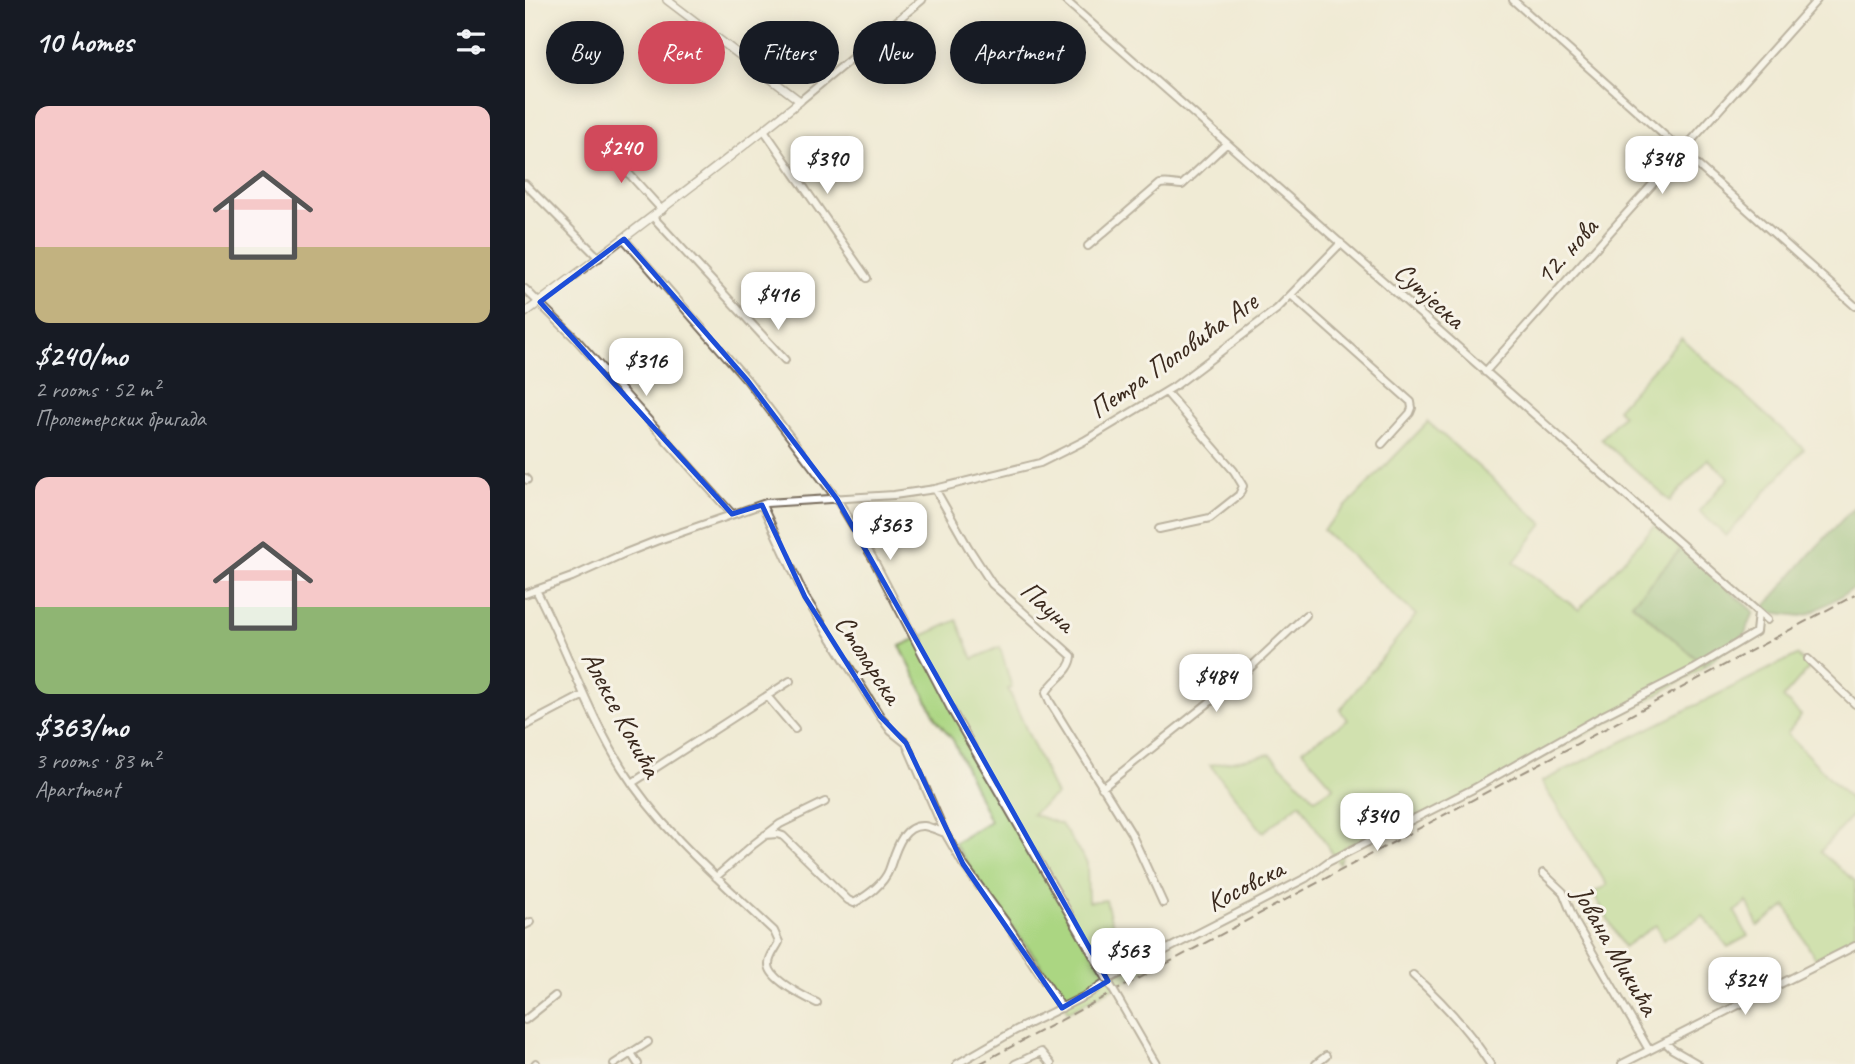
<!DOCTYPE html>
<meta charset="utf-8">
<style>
:root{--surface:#171b24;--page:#242831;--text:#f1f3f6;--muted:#9ea1a6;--accent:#d1495b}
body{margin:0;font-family:Caveat,sans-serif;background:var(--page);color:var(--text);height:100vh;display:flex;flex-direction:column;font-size:26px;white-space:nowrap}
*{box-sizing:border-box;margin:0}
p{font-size:23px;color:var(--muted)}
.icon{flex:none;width:38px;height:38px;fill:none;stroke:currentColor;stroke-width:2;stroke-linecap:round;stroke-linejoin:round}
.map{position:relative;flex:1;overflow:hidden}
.sheet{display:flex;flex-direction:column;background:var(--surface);width:525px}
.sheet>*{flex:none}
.top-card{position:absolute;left:21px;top:21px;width:665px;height:63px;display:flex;gap:14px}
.price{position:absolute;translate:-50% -60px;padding:0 16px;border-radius:14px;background:#fff;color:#222;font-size:23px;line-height:46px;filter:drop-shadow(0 2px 4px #0008)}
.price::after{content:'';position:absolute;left:50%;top:42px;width:21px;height:16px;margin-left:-10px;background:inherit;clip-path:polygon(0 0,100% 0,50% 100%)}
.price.active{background:var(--accent);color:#fff}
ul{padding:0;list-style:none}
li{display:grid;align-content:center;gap:14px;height:371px;padding:0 35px}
li span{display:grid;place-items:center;height:217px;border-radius:14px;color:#555}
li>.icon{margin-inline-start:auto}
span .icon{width:126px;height:126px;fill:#fffc;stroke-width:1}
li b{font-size:30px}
h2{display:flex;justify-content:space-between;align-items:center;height:84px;padding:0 35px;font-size:30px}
.tag{padding:0 24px;border-radius:32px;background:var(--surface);box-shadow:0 4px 18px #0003;font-size:24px;line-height:63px}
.tag.active{background:var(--accent);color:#fff}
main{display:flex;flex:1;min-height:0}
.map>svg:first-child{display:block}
.green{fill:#abd682;stroke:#738050;stroke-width:2}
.forest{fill:#88b770;stroke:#627047;stroke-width:2}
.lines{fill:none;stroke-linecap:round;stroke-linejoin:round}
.minor-casing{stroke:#7a6e5e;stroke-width:10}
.tertiary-casing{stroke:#7a6e5e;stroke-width:10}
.minor{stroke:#fff;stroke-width:6}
.tertiary{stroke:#fff;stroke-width:7}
.rail{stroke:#3b2a1e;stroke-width:2;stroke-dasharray:10 5;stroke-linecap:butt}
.minor-bridge-casing{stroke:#7a6e5e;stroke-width:10;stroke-linecap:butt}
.minor-bridge{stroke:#fff;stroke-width:6}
.marked{fill:none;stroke:#1d4ed8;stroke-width:5;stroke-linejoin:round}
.labels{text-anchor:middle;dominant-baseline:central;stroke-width:6;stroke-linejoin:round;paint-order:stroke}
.street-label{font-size:28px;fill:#3b2a1e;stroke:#f7f3e8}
</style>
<main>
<section class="sheet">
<h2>10 homes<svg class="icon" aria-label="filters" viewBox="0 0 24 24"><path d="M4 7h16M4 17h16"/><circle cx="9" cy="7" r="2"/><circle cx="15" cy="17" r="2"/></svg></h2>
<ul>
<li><span style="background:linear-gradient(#f6c9c9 65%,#c2b280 0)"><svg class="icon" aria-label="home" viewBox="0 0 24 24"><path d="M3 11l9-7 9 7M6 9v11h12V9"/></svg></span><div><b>$240/mo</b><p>2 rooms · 52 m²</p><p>Пролетерских бригада</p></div></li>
<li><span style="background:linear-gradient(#f6c9c9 60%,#8fb573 0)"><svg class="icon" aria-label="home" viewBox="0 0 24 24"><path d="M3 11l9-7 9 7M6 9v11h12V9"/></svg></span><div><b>$363/mo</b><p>3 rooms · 83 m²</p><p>Apartment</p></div></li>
</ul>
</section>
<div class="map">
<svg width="1330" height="1064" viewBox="0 0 1330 1064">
<rect width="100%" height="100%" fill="#f7f3e8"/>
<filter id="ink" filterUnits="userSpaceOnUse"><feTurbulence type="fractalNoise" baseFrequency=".0143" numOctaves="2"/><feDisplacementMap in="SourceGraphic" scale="14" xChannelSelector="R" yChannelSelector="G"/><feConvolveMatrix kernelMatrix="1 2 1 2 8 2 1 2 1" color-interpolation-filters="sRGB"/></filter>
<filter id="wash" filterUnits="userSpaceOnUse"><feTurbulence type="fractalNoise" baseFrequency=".00686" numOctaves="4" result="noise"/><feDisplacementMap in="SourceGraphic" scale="28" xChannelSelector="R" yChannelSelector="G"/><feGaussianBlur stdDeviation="1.57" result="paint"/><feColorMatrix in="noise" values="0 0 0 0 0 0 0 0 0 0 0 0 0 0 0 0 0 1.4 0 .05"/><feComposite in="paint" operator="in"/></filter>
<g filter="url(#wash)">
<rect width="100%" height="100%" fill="#f0ebd5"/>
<path class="green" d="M1156,338l123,111 -78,87 -27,-25 30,-33 -21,-19 -38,42 -69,-62 22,-24 -6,-6z
M903,422l115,102 -29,38 65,48 76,-85 26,24 -49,55 73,62 -65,39 -205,109 -91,33 -5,17 -39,-61 -37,29 -53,-67 60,-11 45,45 19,-12 -32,-37 46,-30 -8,-10 76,-95 -93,-85z
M432,620l16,39 27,-12 12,41 -4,1 48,106 -24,19 29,10 26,39 1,39 18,-2c6,26 8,37 37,40l19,22 -94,50 -29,-50 -52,-68 -33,-51 36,-22 -37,-81 -16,-20 -37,-74z
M1272,655l12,13 -26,30 18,17 -14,19 68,70v8l-35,40 35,29v57l-40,21 -29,-53 -28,20 -11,-25 -12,11 13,24 -20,11 -25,-31 -40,24 -7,-15 -32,22 -31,-54 14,-8 -66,-103z"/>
<path class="forest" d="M1330,506v82l-46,26 -8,2 -40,-5 49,-57z
M1156,549l73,63 -9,22 -40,32 -73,-63z"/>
</g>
<g filter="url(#ink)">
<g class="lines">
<g class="minor-casing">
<path id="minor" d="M540,0l702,620
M988,0l342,306
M275,101l122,-101
M239,130l103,148
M75,142l62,68
M0,184l74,74
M128,217l132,143
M99,239l124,142 89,118 35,58 80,154 130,225
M563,246l72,-62c8,-2 14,1 22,1l44,-41
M0,289l50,49 157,176
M766,295l120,107 1,6 -2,5 -28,31
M960,372l332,-372
M0,478l2,2
M410,489l33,58 24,37 80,72c-1,16 -19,23 -26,37l4,9 81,131 32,70
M237,505l43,92 75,119 11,15 15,12 39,90 18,31 44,60 55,84
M634,529l51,-11 29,-23 4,-9 -9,-15 -68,-79
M11,590c31,59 51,122 86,178 40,64 98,112 152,163l5,11c-3,7 -10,14 -10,22 -1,15 36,33 48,39
M0,594l47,-17 51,-23 33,-13 110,-38 128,-8 41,-6 105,-26 44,-22 91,-55 102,-77 64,-66
M1283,659l47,45
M242,696l28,33
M0,726l59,-31
M107,783l158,-102
M577,788l134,-107 70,-66
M240,835l12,-1 6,2 65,64 6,3c14,-8 29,-18 35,-33 6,-16 12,-46 35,-44 7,1 15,5 21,7
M1018,873l20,19 12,30 74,128
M191,877l38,-33 26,-20 45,-22
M0,925l6,-3
M888,975c30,27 56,55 77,89
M0,1020l30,-24
M1140,1042l7,7 26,15
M106,1053l7,11
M625,1054l6,10
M10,1064l1,-1
M89,1064l34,-22
M432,1064l59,-34 71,-35 24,-17 195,-100 22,-16 145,-73 129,-73 92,-47 62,-37 2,-19
M490,1064l26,-12 10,12
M791,1064l10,-8
M1097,1064l233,-118"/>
</g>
<g class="tertiary-casing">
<path id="tertiary" d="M0,313c92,-70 185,-139 275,-212l-133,-101"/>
</g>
<use href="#minor" class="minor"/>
<use href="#tertiary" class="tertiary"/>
<path class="rail" d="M454,1064l876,-469"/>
<g class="minor-bridge-casing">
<path id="minor-bridge" d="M557,936l68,118"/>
</g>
<use href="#minor-bridge" class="minor-bridge"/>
</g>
</g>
<path d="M0 0H1330V1064H0ZM99,239l124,142 89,118 271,482 -46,27 -99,-144 -57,-121 -26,-27 -75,-119 -43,-92 -30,9 -192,-212z" fill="#f0ebd5" fill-opacity=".55" fill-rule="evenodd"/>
<path class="marked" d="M99,239l124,142 89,118 271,482 -46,27 -99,-144 -57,-121 -26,-27 -75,-119 -43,-92 -30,9 -192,-212z"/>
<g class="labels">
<g class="street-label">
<text transform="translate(1041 251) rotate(-48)">12. нова</text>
<text transform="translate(905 295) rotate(42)">Сутјеска</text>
<text transform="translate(648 355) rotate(-35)">Петра Поповића Аге</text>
<text transform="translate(523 606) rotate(42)">Пауна</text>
<text transform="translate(344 659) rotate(57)">Столарска</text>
<text transform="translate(97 714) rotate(62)">Алексе Кокића</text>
<text transform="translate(720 885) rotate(-27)">Косовска</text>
<text transform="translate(1091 950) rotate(60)">Јована Микића</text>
</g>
</g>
</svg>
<b class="price active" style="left:96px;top:185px">$240</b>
<b class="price" style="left:302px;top:196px">$390</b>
<b class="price" style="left:1137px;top:196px">$348</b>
<b class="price" style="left:253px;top:332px">$416</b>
<b class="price" style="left:121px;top:398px">$316</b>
<b class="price" style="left:365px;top:562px">$363</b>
<b class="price" style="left:691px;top:714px">$484</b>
<b class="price" style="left:852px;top:853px">$340</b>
<b class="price" style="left:603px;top:988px">$563</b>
<b class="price" style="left:1220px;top:1017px">$324</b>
<div class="top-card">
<a class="tag">Buy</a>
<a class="tag active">Rent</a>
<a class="tag">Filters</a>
<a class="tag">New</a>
<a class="tag">Apartment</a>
</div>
</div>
</main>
